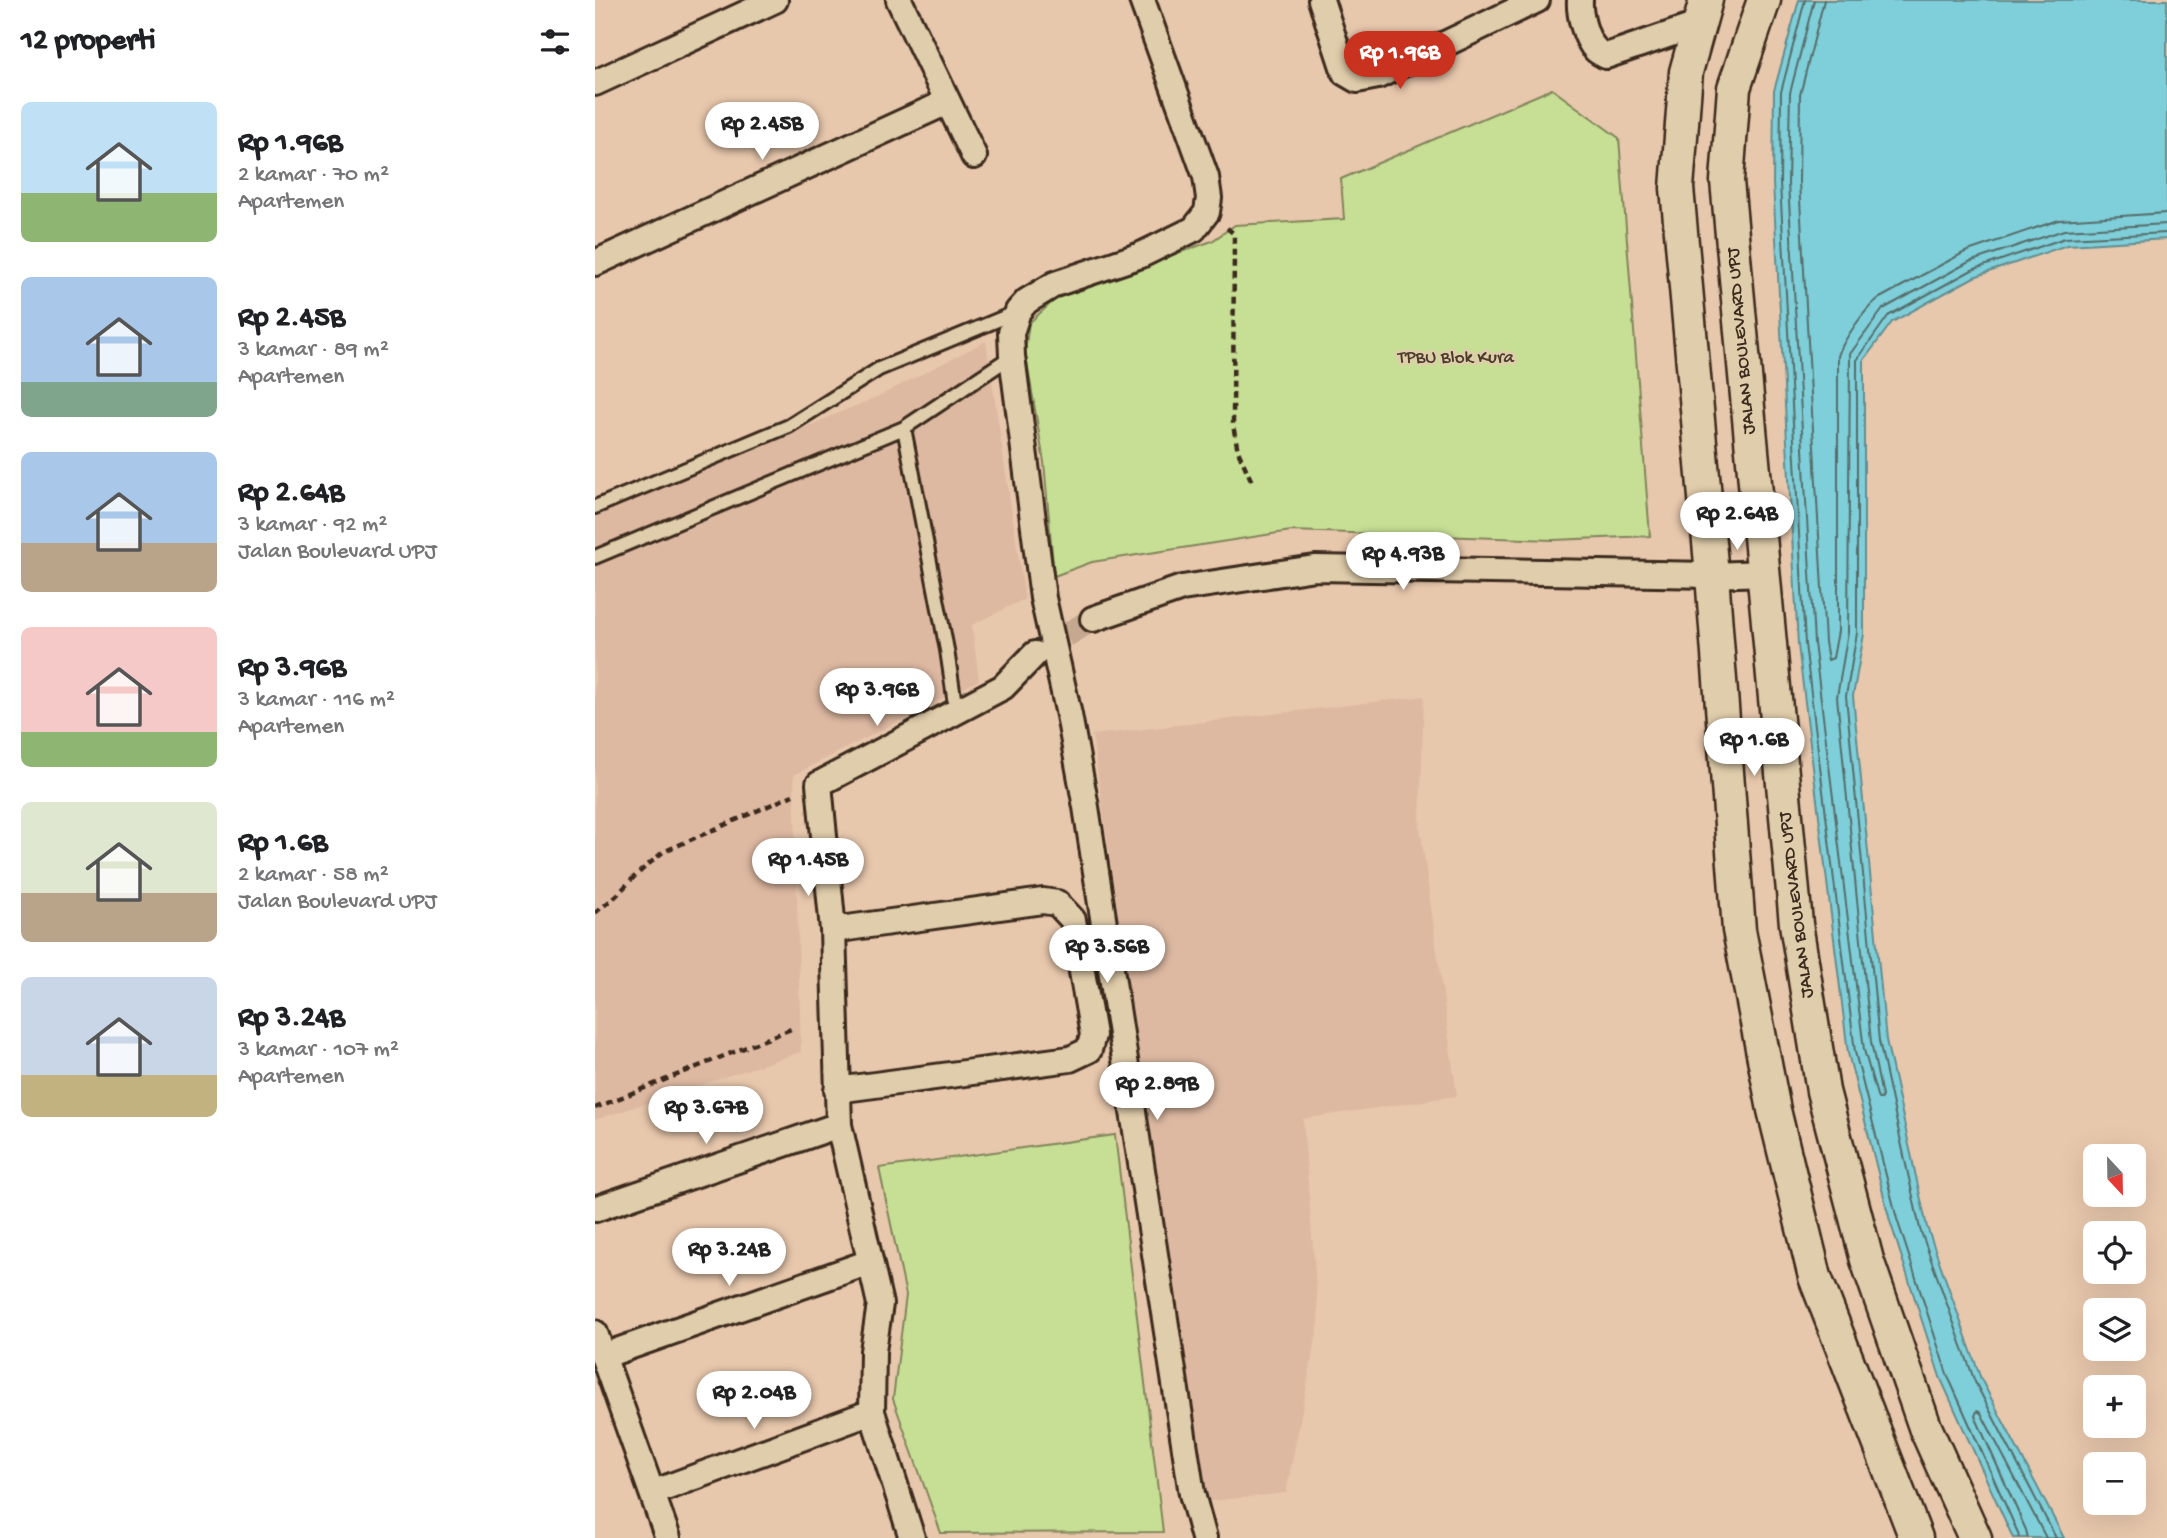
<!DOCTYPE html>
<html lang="id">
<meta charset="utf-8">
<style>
:root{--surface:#fff;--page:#f2f2f2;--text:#202124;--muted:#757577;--accent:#c8321e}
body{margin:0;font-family:"Gochi Hand",sans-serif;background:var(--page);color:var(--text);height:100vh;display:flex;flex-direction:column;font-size:26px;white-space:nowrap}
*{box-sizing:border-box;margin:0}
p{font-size:23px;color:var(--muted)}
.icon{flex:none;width:38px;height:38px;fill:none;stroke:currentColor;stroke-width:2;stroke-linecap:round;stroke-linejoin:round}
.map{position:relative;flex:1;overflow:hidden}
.side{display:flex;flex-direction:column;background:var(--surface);width:595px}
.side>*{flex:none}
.needle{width:46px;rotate:158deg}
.controls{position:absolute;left:1488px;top:1144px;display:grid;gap:14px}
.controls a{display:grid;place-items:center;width:63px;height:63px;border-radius:10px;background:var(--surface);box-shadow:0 7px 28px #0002;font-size:35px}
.price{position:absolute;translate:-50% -60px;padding:0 16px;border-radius:24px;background:#fff;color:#222;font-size:23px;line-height:46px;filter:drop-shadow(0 2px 4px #0008)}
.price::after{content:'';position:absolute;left:50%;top:42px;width:21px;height:16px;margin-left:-10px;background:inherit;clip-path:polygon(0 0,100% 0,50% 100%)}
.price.on{background:var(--accent);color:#fff}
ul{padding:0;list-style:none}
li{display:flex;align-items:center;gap:21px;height:175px;padding:0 21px}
li span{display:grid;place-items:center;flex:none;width:196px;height:140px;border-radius:10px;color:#555}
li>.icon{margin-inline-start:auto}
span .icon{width:84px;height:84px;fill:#fffc;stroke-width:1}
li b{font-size:30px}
h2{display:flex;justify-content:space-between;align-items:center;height:84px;padding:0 21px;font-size:30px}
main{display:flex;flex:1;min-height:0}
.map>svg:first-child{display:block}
.built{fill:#deb9a2}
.green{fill:#c7df95;stroke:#81845a;stroke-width:2}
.water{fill:#7ecfda;stroke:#638d8f;stroke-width:2}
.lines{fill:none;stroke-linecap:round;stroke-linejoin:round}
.shore{stroke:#566c69;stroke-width:2}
.minor-tunnel{stroke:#c5a890;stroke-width:24;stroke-dasharray:24 12;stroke-linecap:butt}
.service-casing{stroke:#3b2a1e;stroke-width:18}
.minor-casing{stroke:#3b2a1e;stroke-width:30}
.tertiary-casing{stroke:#3b2a1e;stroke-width:37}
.path{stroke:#3b2a1e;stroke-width:4.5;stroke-dasharray:7 5;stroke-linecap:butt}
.service{stroke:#e0cdab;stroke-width:12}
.minor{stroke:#e0cdab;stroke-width:24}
.tertiary{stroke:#e0cdab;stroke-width:32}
.labels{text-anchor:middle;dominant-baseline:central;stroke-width:5;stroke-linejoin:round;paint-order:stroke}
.street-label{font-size:19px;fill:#3b2a1e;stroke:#e0cdab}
.park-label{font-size:19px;fill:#493c2a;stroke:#e0cdab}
</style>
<main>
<section class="side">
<h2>12 properti<svg class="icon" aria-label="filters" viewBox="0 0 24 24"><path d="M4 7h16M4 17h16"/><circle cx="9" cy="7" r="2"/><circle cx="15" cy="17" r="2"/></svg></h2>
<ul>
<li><span style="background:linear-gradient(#bfe0f5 65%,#8fb573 0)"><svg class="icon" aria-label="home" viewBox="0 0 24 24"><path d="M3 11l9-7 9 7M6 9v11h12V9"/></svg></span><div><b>Rp 1.96B</b><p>2 kamar · 70 m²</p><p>Apartemen</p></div></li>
<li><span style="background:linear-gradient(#a9c7e8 75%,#7fa58c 0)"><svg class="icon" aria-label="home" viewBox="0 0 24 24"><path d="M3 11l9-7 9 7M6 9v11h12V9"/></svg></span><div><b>Rp 2.45B</b><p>3 kamar · 89 m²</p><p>Apartemen</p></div></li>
<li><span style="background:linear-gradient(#a9c7e8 65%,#b9a48a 0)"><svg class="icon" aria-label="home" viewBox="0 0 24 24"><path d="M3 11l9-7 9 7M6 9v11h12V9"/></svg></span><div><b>Rp 2.64B</b><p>3 kamar · 92 m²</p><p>Jalan Boulevard UPJ</p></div></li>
<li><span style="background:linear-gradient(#f6c9c9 75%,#8fb573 0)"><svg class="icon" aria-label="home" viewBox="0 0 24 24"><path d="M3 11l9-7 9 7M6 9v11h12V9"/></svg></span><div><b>Rp 3.96B</b><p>3 kamar · 116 m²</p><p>Apartemen</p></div></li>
<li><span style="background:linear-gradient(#dfe7d0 65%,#b9a48a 0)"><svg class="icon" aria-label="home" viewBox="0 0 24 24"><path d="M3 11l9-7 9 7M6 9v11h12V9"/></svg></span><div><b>Rp 1.6B</b><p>2 kamar · 58 m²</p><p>Jalan Boulevard UPJ</p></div></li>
<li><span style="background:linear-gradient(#c9d6e8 70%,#c2b280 0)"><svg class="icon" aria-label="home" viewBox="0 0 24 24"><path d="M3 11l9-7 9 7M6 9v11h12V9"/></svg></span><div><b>Rp 3.24B</b><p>3 kamar · 107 m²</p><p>Apartemen</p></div></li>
</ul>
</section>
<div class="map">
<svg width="1572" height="1538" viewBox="0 0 1572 1538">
<rect width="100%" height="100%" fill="#e8c8ad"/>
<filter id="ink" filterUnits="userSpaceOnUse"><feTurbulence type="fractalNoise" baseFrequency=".0143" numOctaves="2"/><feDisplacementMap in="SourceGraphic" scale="14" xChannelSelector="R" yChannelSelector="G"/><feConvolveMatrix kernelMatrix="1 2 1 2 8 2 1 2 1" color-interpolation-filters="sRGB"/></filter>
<g filter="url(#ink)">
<path class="built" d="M391,341l39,258 -53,26 7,55 -185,95 7,277 -206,68v-604l286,-121z
M829,696l-4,130 37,270 -154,23 16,204 -33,170 -82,9 -112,-767z"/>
<path class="green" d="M957,89l67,49 31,398 -97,4 -262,-9 -199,31 -38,14 -10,-114 -19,-111 4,-28 31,-28 152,-54 23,-16 109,-6 -3,-40z
M520,1135l48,397 -222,1 -48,-134 13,-104 -27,-127z"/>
<path class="water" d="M1204,0h368v239l-100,6 -93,32 -82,45 -28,38v274l-11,62 33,344 41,187 54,152 83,159h-51l-73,-161 -50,-156 -42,-168 -50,-408 -25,-462 1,-92z"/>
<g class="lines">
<path class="shore" d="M1210,0l-24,92 -1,91 25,461 50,408 42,167 50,155 71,159 1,5
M1219,0l-24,93 -2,90 26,460 50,407 14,49h3l1,-3 -11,-54 -34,-345 11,-65 2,-278 33,-45 86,-47 95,-32 103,-6
M1229,0l-24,95 -1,87 26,460 3,18 5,-2 5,-27v-275c5,-16 27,-47 40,-57l87,-47 94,-32 108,-7
M1433,1538l-2,-8 -51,-114 2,-5 4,2 65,125
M1461,1538l-81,-156 -55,-153 -41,-188 -33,-345 11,-63v-273l31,-44 84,-46 93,-32 102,-5"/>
<path class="minor-tunnel" d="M440,654l58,-35"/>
<g class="service-casing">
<path id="service" d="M309,428l43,222 9,61
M0,507l194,-81 90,-57 138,-57
M0,557l309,-129 108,-72"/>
</g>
<g class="minor-casing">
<path id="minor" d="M304,0l75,156
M547,0l64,177 3,21 -2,14 -13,17 -53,26 -86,29 -28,17 -9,10 -7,22 1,23 31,242 26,117 17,92 106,687 12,44
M726,0l24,73 12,7 21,-4 159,-76
M985,0c-1,14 5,39 16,50 1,1 8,5 10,6l94,-32
M0,83l180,-83
M0,263l352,-161
M498,619l89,-31 133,-20 397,7 52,-2
M238,930l210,-29 14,2 16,17 20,115 -4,15 -19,9 -233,31
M0,1209l244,-84
M0,1333l73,205
M8,1356l267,-94
M57,1493l220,-81
M317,1538l-40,-126 1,-61 7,-47 -41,-179 -6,-195 -14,-146 184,-97 32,-33"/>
</g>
<g class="tertiary-casing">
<path id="tertiary" d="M1111,0l-20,72 -9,116 35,387 27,355 35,180 41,167 101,261
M1169,0l-30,88 -7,93 69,743 27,167 44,169 58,167 50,111"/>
</g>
<path class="path" d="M632,228l7,6 -1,191 5,26 14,31
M0,913l21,-17 20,-21 27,-23 130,-57
M0,1108l196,-79"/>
<use href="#service" class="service"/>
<use href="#minor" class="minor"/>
<use href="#tertiary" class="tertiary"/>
</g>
</g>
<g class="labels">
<g class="street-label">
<text transform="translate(1147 341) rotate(-95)">JALAN BOULEVARD UPJ</text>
<text transform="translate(1202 905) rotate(-97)">JALAN BOULEVARD UPJ</text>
</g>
<g class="park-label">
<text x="861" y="358">TPBU Blok Kura</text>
</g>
</g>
</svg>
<div class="controls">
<a><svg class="needle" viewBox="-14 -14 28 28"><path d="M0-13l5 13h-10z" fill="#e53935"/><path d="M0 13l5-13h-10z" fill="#757577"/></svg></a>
<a><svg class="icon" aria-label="locate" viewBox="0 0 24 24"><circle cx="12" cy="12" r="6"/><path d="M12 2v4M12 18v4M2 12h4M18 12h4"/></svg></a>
<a><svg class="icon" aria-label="layers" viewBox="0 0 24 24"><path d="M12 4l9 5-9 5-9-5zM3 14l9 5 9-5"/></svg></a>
<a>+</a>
<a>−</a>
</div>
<b class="price on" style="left:805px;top:91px">Rp 1.96B</b>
<b class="price" style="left:167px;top:162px">Rp 2.45B</b>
<b class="price" style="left:1142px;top:552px">Rp 2.64B</b>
<b class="price" style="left:808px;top:592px">Rp 4.93B</b>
<b class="price" style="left:282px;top:728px">Rp 3.96B</b>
<b class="price" style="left:1159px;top:778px">Rp 1.6B</b>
<b class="price" style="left:213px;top:898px">Rp 1.45B</b>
<b class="price" style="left:512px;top:985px">Rp 3.56B</b>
<b class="price" style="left:562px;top:1122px">Rp 2.89B</b>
<b class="price" style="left:111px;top:1146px">Rp 3.67B</b>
<b class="price" style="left:134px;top:1288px">Rp 3.24B</b>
<b class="price" style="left:159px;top:1431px">Rp 2.04B</b>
</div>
</main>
